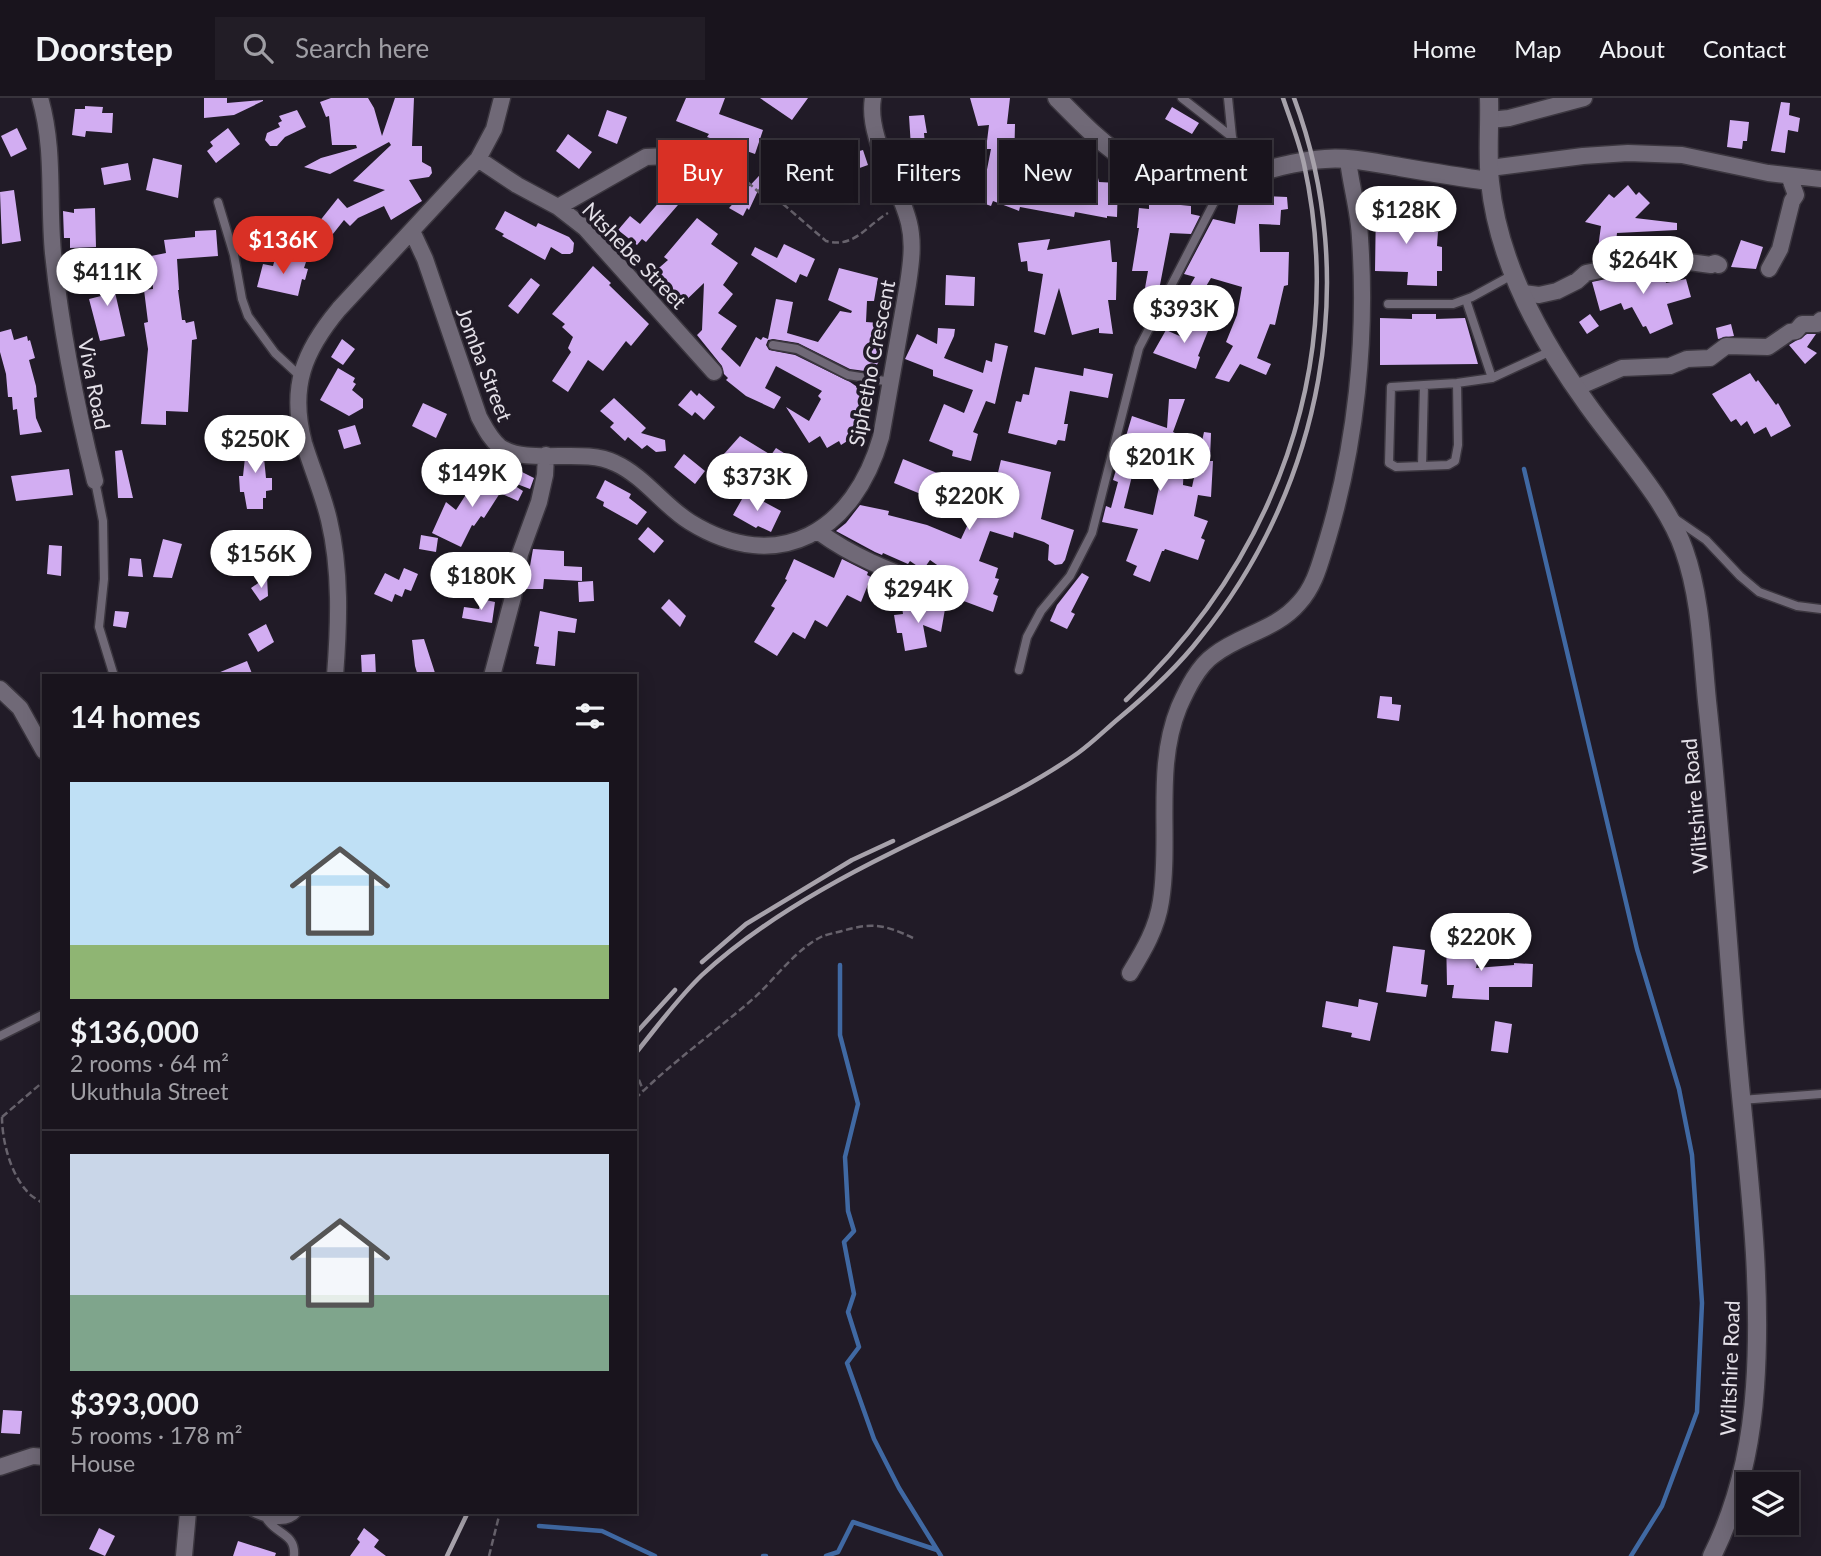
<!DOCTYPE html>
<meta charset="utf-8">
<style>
:root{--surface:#19141d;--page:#221d26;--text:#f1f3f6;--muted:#9f9ea4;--line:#37333b;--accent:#d93025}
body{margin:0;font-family:Lato,sans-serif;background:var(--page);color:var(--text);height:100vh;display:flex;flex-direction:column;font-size:26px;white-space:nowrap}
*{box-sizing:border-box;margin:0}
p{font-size:23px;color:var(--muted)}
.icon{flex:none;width:38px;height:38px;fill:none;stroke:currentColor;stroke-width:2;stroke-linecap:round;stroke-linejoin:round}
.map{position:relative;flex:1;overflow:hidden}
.sheet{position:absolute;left:42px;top:576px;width:595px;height:840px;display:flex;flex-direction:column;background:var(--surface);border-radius:0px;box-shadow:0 4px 18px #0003,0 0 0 2px var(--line)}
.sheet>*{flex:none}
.banner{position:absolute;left:658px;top:42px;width:665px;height:63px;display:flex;gap:14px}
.fabs{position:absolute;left:1736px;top:1374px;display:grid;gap:14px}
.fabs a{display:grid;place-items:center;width:63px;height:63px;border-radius:0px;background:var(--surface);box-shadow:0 4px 18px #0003,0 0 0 2px var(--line);font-size:35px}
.price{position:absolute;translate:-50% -60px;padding:0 16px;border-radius:24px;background:#fff;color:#222;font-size:23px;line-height:46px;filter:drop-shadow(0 2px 4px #0008)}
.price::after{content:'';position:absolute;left:50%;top:42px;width:21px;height:16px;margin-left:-10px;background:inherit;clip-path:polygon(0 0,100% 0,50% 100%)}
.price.on{background:var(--accent);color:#fff}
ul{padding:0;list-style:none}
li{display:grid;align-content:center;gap:14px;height:371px;padding:0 28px}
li+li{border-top:2px solid var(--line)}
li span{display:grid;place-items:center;height:217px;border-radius:0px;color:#555}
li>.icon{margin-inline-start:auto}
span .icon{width:126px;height:126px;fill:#fffc;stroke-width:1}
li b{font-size:30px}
h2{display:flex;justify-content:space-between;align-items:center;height:84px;padding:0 28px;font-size:30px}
.chip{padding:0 24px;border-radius:0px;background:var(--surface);box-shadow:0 4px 18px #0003,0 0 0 2px var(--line);font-size:24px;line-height:63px}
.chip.on{background:var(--accent);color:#fff}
header{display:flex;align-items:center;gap:42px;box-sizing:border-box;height:98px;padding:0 35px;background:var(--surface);border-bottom:2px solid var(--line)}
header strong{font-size:33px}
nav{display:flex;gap:38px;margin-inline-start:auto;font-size:24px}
.search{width:490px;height:63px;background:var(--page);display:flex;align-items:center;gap:18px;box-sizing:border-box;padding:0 24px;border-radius:0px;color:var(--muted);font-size:26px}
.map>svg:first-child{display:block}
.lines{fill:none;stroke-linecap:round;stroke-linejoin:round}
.stream{stroke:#4069a3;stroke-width:4.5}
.building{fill:#d2adf2;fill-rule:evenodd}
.service-casing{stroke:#3b363f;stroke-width:11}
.minor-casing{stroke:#3b363f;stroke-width:19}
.tertiary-casing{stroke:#3b363f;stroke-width:21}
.path{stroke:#67626c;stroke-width:2.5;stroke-dasharray:7 3.5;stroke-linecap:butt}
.service{stroke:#706977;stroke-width:8}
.minor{stroke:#706977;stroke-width:16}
.tertiary{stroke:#706977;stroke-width:18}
.rail{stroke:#a7a2ab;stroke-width:4.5}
.labels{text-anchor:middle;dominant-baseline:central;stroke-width:7;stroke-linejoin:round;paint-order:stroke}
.street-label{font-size:21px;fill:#e4e0e8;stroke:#211b27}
</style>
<header>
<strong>Doorstep</strong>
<div class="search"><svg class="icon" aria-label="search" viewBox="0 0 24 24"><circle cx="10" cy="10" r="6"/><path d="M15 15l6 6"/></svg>Search here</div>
<nav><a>Home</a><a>Map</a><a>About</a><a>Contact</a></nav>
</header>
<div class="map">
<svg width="1821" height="1458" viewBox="0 0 1821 1458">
<rect width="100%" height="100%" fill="#211b27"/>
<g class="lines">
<path class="stream" d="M1524,371l113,480 42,140 13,66 10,148 -5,109 -35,94 -31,50
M840,867v70l18,69 -13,53 3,54 6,20 -10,11 10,52 -6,18 11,35 -12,16 27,76 25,49 42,68
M539,1428l63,5 53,25
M763,1458h3
M826,1458l12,-4 15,-30 84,28"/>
</g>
<path class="building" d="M204,0h23v5l36,-3v1l-29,14 -30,3z
M331,0h37l6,10 8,28 13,-38h19l-2,48h10v16l9,5 1,6 -3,4 -20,3 13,21 -31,19 -7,-14 -26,12 -8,8 -6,-6 -19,24 -14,-12 27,-34 9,10 38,-18 -32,-9 38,-36 -2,-3 -59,32 -26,-7 17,-9 36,-10 -1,-3h-24l-3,-29 -3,1 -6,-15z
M686,0h39l-6,16 44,16 -8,24 -48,-17 2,-3 -33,-13z
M760,0h48l-16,22z
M970,0h40l-3,26h8l-1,44 23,8 8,-27 18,3 2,26 23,-22 6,6 5,20 19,1 -1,34 -10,-1v2l-32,-6 -1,5 -54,-10 -1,4 -26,-10 -2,5 -40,-14 2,-6 30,4 8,-41h-5l3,-24 -11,1z
M1781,4l9,1 -1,12 11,3 -2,14 -10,-2 -3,23 -14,-2z
M85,8l18,1 -1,6h11l-1,20 -26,-2 -1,6 -13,-2 3,-26h10z
M1172,9l27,16 -7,11 -27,-15z
M297,12l9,17 -21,10 -8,9h-7l-5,-6 2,-7 13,-6 -2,-4 4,-2 -3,-5z
M607,12l20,7 -10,27 -19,-8z
M924,17l3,18h-3l2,25 17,-1 2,32 -31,2 -5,-27 3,-1 -3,-47z
M1730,22l19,2 -2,19h-4l-1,8 -15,-2z
M17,30l10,21 -16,8 -10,-21z
M228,30l12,16 -24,19 -9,-12 6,-5 -3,-4z
M568,36l24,18 -13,17 -23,-18z
M1155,44l16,5 -4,14 -17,-4z
M807,47l29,10 -20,10z
M863,52l5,15 -14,5 -5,-16z
M153,60l29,7 -4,33 -32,-8z
M128,65l3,17 -27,5 -3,-17z
M770,66l17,15 -14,14 -11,-11 -13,28 -2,-2 -4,8 -14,-8z
M1628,87l8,10 3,-3 11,11 -15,15 42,5v7l-60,3 -2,18 -17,-3 3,-22 -16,-4 24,-28 5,4z
M670,88l14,12 -38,44 -4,-3 -5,6 -19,-15 12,-14 10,8 22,-25 -2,-2z
M14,92l7,51 -19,3 -2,-52z
M1240,97l47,2 1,12 -7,1 -1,15 -21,-1 1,28h29l-1,33 -4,1 -9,39 -5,-1 -13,34 14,6 -5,11 -26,-11 -11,18 -14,-4 18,-32 -7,-4 11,-27 5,-28 -31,-9 -6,10 -17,1 7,-12 -11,-3 29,-55 22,5z
M1160,105l31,3v8l9,2 -9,18 -21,-1 -11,57 -14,-2 3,-17h-16l7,-43h-2l2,-20 10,1v-4h11z
M1376,105h29l-1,21 30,1v7h4l-1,14 5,1v24h-5v15l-30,-1 1,-13 -33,-1z
M95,110l1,39 -26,1v-10h-6l-1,-27 11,2v-4z
M505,113l31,16 2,-4 31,14 5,6 -1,9 -3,2h-8l-11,-7 -6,13 -43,-24 2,-2 -9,-5z
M697,120l21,16 -7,10 27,19 -15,22 10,9 -15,19 19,13 -16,23 19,18 16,-30 5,3 2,-3 5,2 8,-40 17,3 -6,31 31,9 22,-31 11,2 1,-2 -24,-11 11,-32 39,10 -4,23h-7l-1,21 14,1 -10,21 14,8 -11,20 -23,-3 -52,-26 -25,-4 -5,1 -2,5 3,5 26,5 55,27 16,11 -1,2 3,2 -8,9 7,8 -19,17 4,7 -11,7 -2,-4 -12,7 -7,-12 -11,7 -23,-36 23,14 12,-22 -3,-3 4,-5 -46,-25 -11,22 16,9 -7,12 -28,-13 -20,-16 2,-2 -4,-4 -2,-8 -25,-31 5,-5 2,-47 -25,24 -27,-33 16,-14 -4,-3z
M216,132l2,26 -41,3 2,31h-1l4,30h3l1,3 8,-2 3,18 -5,1 -4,72 -22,-1v14l-25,-1 7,-75 -4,-26 4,-1 -4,-32 9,-1 -2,-33 15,-3 -2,-13 31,-3v-6z
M1050,141l-3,11 63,-10 2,22h5l-1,38h-8l5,34 -14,-1v-5l-27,7 -13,-47 -14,47 -11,-3 9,-58 -15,-3 -1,-10 -6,1 -3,-19z
M1741,142l22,7 -7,22 -25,-2z
M784,146l31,15 -8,18 -7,-3 -4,9 -45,-28 4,-8 22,11z
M276,157l30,7 -2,6 4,1 -3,11 -3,-1 -4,17 -41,-9 6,-23 10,2z
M109,168l16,70 -25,5 -11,-42 12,-3 -6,-27z
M593,168l18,17 -2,2 40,39 -18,22 -5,-5 -23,30 -15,-11 -20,32 -16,-11 19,-29 -3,-4 5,-11 -11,-10 3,-3 -13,-10z
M1644,173h20l2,12 20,-4 5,18 -24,7 6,20 -23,10 -4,-8 -3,1 -11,-20 -8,3 -3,-7 -21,8 -8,-29z
M946,177l29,2 -1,29 -29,-1z
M531,180l9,7 -22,29 -10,-8z
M1412,216h24v5l29,-1 13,46 -98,1v-47l32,1z
M1590,216l9,12 -12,8 -8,-12z
M1194,220l16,8 -12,30 2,1 -4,12 -43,-16 13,-23 18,8z
M1731,226l3,12 -16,3 -2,-11z
M938,230l17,1 -1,7 -10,22 39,15 3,-13 6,2 3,-19 13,3 -13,58 -9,-3 -13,31 5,2 -7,27 -19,-5 1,-5 -24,-10 15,-37 20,9 9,-23 -40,-14v-6l-28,-11 12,-25 20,10z
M11,231l3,11 13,-4 1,5 2,-1 5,18 -6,2 7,26 1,11 -3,1 2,20 6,14 -22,3 -3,-26 -4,1 -1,-13h-4l-2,-23 -6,-22v-20z
M1807,236h9l-9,13 10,6 -12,11 -16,-19z
M342,241l13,10 -12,16 -12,-8z
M1035,269l48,9 1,-8 29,6 -5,24 -38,-7 -6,33h4l-3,17 -7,-1 -2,5 -48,-12 8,-32 5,1 2,-8 6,1z
M338,270l17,10 -2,4 3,2 -4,6 11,9v9l-14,8 -29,-16z
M1750,275l6,9 2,-2 18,25 2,-2 13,23 -20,11 -5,-10 -12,7 -7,-13 -6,5 -5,-7 -5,3 -19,-28z
M691,292l6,6 2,-3 16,14 -11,13 -9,-8 -3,4 -14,-11z
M614,300l32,30 -5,5 24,7 1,11 -10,1 -9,-7 -5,4 -14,-12 -3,4 -15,-14 4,-4 -14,-12z
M1169,301h16l-12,33 12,6 -2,47 9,2 12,-55 7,1 -1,28h3l-2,36 -13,-2 -4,21 14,5 -7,17 4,2 -7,20 -33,-11 -1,2h-2l-12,31 -17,-7 4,-9 -11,-5 12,-32 -36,-7 4,-16 5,2 7,-26 -5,-2 19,-64 35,12zM1134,370l27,10 -8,37 -29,-7z
M423,305l24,11 -11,24 -24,-12z
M355,327l6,19 -17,5 -6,-19z
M740,338l31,19 5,-7 24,15 -13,21 -28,-17 -14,18 -29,-22z
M262,340l4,40h6v12l-6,1v7h-3v11h-16l-3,-17h-4l-1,-16h4l4,-37z
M122,352l11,48h-15l-3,-47z
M684,356l21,17 -10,13 -21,-17z
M903,361l34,14 -9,24 -34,-14z
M1001,362l50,12 -10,47 33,11 -9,30 -3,4 -7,1 -7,-5 1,-15 -5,-3 -30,-10 -1,6 -23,-7 -11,30 19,7 -3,10 4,1 -6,15 5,2 -5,16 -32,-12 4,-10 -11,-4 3,-7 -27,-19 -7,10 -13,-9 -2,3 -25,-11 -1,2 -7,-3 -39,-21 10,-8 14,-18 29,6 -1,4 39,10 34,14 13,-28 8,-30 13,4z
M69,371l4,26 -57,6 -5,-25z
M522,374l12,6 -4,11 -13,-5z
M498,377l25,16 -5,10 -18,-8 -16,25 -3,-2 -7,10 -2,-1 -11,22 -29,-14 14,-31 10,8 18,-28 12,7 5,-11z
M605,382l26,14 -2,4 18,14 -10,13 -34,-19 1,-4 -8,-4z
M746,394l35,19 -10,21 -13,-6 -2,2 -23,-13z
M648,429l16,14 -10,12 -16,-14z
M421,437l17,3 -2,14 -17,-3z
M163,441l19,5 -10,34 -19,-1z
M235,446l12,5 -10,22 -11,-6z
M49,447l13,1 -1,30 -14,-2z
M533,451l31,2v15l18,1v14l-38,-2 -1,10h-17z
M130,460l11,1 2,18 -15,-1z
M794,461l40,19 8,-19 26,13 -1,3 4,2 -10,25 -14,-7 -20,32 -12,-7 -10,19 -12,-7 -16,24 -23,-14 21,-34 -4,-2 16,-26 -2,-1z
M404,470l14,6 -7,17 -6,-2 -3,8 -7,-3 -3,8 -18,-8 11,-21 14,7z
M1082,475l7,4 -18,35 4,2 -8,15 -17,-8 7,-16z
M267,479l1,19 -8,5 -9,-13z
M593,483l1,20 -15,1 -1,-20z
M481,501l14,3 -3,21 -30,-5 2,-11 15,2z
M669,501l17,17 -6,11 -19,-19z
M915,507l30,4 -4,23 -18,-7 4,22 -22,4 -3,-18h-5l-3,-18 9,-1 -1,-7z
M115,513l14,1 -3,16 -13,-2z
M540,513l37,8 -2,14 -17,-2 -3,35 -19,-2 3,-17 -5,-1z
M266,526l8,18 -16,10 -10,-18z
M424,541l12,37h-18l-3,-10 -3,-26z
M375,556l1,22h-14l-1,-21z
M247,563l6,15h-40v-1z
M1380,598l12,1v7l9,1 -2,16 -22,-3z
M1446,837l9,8 2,-8 13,3 -4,19 12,2 -2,9 38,-3v-2l19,1 -1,23h-43v13l-37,-2 2,-13h-7z
M1393,848l32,4 -4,34 7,1 -2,12 -40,-5z
M1359,901l19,4 -8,38 -19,-4 1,-4 -30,-6 4,-26 32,6z
M1495,923l17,3 -4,29 -17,-2z
M3,1312l19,1 -2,23 -19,-1z
M99,1430l16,8 -10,20 -16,-7z
M364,1430l15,12 -5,7 12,9h-36l10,-14 -3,-3z
M238,1443l38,12 -1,3h-42z"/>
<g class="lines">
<g class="service-casing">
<path id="service" d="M1182,0l50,39
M1228,0l4,39 14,39
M218,104l16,53 8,44 6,17 27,37 26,24
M1466,202l26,78
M1388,206h65l19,-7 42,-23
M773,247l24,4 51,26 43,7
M1457,285l1,62 -3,16 -7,4 -52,2 -7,-4 2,-76 66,-4 35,-5 59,-27
M1422,368l2,-81
M95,383l8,40 1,58 -5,48 15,49
M1674,420l32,22 34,36 19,16 38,14 24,3
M1019,572l8,-33 14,-26 29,-35 22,-43 47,-185 85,-165
M0,938l44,-22
M1741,1002l80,-6
M252,1414c15,7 34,14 46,0
M266,1420c10,17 30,15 28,38"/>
</g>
<g class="minor-casing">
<path id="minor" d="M40,0c15,51 8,103 13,155 8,78 23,152 42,228
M1490,22l19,-2 75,-20
M478,61l39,26 41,22 27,21 129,144
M1490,70l93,-12 45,-3 54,2 86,18 53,6
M558,109l88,-50 22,-1 16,4
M412,133l13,28 54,158c6,11 11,22 21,30 28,19 83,0 115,16 29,13 49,43 75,59 89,55 164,9 191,-85l27,-153c3,-20 6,-41 1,-61 -9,-38 -43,-86 -36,-125
M1769,171l11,-20 12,-48 4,-6 -7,-19
M1523,195l16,2 18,-4 20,-10 9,-8 57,-12h39l29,4 4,-2 4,2
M1576,290l46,-20 48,-2 17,-7 23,-1 16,-12 42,1 22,-15 6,-1 6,-7h15l4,-4
M819,434c33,24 68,38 107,52
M335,578c4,-52 6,-106 -6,-156 -6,-26 -17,-51 -25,-77 -15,-56 0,-92 35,-134l139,-150 16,-30 8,-31
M492,578l21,-79 7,-43 19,-52 6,-27 1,-20
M0,591l20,19 24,43
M1130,875c14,-23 27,-45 31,-72 10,-64 -7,-133 18,-194 8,-18 19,-41 35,-52 27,-21 62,-25 85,-52 16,-17 21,-40 28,-62 29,-96 40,-202 33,-303 -1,-26 -9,-52 -12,-78
M0,1369l33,-11 11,1
M184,1458l4,-44"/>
</g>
<g class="tertiary-casing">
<path id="tertiary" d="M1057,0c49,50 93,96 169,82 33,-7 66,-19 99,-21 25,-2 50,4 75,8 29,5 59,10 89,14
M1489,0c1,28 -2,56 1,84 8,80 50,157 97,222 31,44 80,96 97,146 17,48 18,100 23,151 11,101 18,203 26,305 9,126 31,254 22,381 -4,60 -16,115 -43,169"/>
</g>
<path class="path" d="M699,65l36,11 9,5 17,15 22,10 43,37c28,8 41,-16 62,-28
M635,972l8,20
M635,1001c37,-37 80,-67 119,-101 21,-19 41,-48 67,-61 6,-3 14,-4 21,-6 30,-9 44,-6 71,7
M2,1019c0,23 8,55 24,73 4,6 12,10 18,14
M2,1019l42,-36
M489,1458l11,-44"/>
<use href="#service" class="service"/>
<use href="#minor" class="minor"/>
<use href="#tertiary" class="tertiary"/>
<path class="rail" d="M1126,602c148,-140 222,-334 178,-536 -5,-23 -14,-45 -21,-66
M702,864l44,-38 106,-64 41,-19
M635,936l40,-44
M635,956c22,-27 42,-55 67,-79 53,-49 124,-90 189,-122 63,-32 129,-59 187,-100 14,-10 27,-23 40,-34 29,-24 58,-50 82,-81 122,-150 162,-358 94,-540
M447,1458l21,-44"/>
</g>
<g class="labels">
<g class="street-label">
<text transform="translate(635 157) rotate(46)">Ntshebe Street</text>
<text transform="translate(871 265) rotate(-79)">Siphetho Crescent</text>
<text transform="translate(485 266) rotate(69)">Jomba Street</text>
<text transform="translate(95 286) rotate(79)">Viva Road</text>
<text transform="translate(1694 708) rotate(-95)">Wiltshire Road</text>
<text transform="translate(1729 1270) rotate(-88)">Wiltshire Road</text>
</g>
</g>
</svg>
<div class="fabs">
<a><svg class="icon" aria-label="layers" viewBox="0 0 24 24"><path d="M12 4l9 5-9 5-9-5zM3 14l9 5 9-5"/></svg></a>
</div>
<b class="price" style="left:1406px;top:148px">$128K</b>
<b class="price on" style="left:283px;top:178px">$136K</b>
<b class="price" style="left:1643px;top:198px">$264K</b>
<b class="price" style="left:107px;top:210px">$411K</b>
<b class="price" style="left:1184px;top:247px">$393K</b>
<b class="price" style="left:255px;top:377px">$250K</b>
<b class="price" style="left:1160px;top:395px">$201K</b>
<b class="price" style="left:472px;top:411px">$149K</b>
<b class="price" style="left:757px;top:415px">$373K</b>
<b class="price" style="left:969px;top:434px">$220K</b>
<b class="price" style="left:261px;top:492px">$156K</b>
<b class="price" style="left:481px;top:514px">$180K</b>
<b class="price" style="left:918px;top:527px">$294K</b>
<b class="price" style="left:1481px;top:875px">$220K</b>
<div class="banner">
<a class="chip on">Buy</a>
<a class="chip">Rent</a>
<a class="chip">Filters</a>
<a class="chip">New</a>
<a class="chip">Apartment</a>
</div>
<section class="sheet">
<h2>14 homes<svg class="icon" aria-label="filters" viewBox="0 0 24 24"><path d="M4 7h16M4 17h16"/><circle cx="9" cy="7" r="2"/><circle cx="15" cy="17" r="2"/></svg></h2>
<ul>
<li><span style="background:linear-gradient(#bfe0f5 75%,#8fb573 0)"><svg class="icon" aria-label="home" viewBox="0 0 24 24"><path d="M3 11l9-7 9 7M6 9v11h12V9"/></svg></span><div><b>$136,000</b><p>2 rooms · 64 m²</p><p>Ukuthula Street</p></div></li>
<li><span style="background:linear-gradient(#c9d6e8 65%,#7fa58c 0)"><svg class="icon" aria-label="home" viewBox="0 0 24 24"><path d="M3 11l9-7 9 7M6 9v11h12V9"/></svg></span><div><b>$393,000</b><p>5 rooms · 178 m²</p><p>House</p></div></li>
</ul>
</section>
</div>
